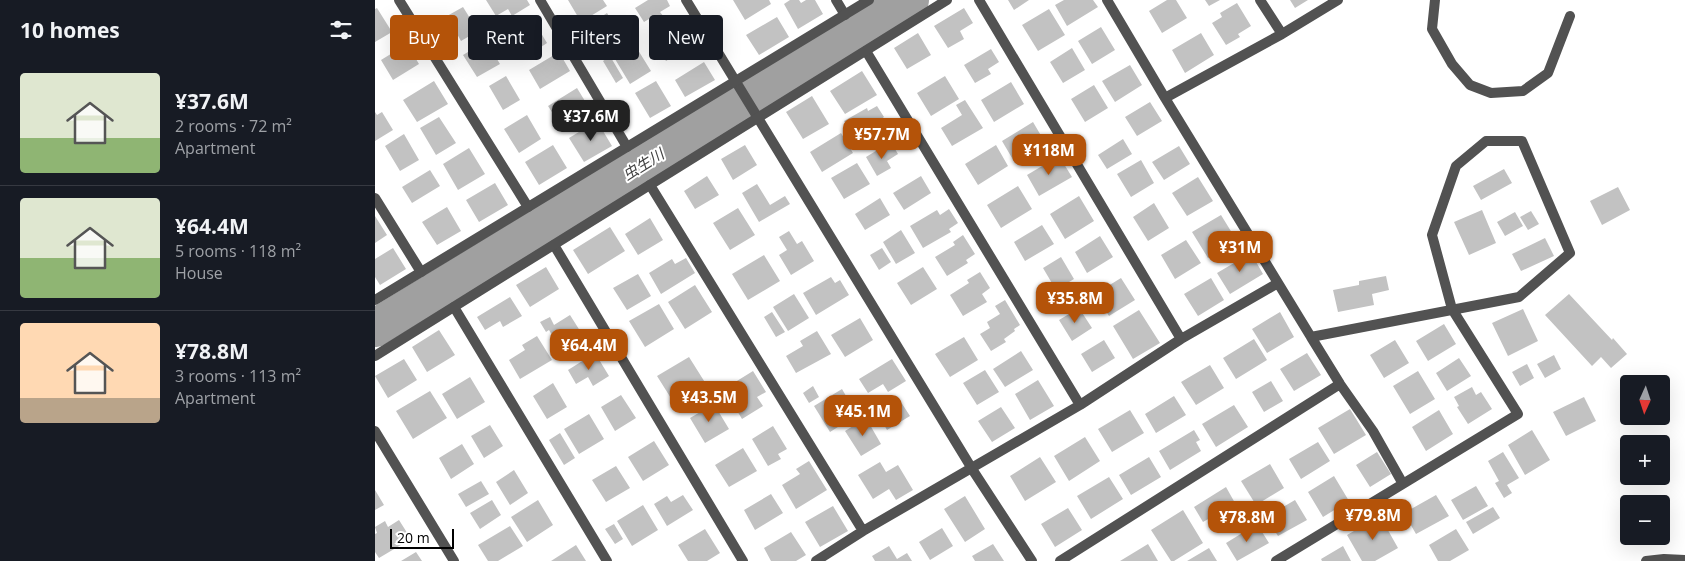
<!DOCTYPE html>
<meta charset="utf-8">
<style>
:root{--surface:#171b24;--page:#242831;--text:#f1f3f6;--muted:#9ea1a6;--line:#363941;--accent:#b45309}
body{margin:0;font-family:"Open Sans","Noto Sans JP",sans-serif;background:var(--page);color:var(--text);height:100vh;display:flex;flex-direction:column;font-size:19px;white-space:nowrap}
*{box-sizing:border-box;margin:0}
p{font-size:16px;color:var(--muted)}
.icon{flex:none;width:28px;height:28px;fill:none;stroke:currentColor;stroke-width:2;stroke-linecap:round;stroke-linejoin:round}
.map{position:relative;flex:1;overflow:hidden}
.drawer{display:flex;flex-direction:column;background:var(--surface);width:375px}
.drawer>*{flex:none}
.banner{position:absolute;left:15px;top:15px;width:475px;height:45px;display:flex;gap:10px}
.needle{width:32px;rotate:183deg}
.fabs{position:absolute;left:1245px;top:375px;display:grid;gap:10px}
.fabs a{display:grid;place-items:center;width:50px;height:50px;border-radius:5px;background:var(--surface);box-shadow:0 5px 20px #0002;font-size:25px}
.scale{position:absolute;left:15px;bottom:12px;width:64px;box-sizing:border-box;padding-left:5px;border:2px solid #000;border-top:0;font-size:14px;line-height:18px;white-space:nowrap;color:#000;-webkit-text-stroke:4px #fff;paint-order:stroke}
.price{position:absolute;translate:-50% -42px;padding:0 11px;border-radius:10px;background:var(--accent);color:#fff;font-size:16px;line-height:32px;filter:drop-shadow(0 1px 2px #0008)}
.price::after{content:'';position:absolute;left:50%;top:30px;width:15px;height:11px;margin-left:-8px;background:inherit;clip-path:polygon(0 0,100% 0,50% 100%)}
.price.on{background:#222;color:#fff}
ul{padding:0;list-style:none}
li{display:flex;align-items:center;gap:15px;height:125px;padding:0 20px}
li+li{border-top:1px solid var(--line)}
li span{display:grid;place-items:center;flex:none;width:140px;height:100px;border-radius:5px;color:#555}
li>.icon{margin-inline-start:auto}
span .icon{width:60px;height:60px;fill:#fffc;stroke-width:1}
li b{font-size:21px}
h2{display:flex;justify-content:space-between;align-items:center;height:60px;padding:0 20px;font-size:21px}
.tag{padding:0 18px;border-radius:5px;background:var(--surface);box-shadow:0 5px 20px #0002;font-size:18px;line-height:45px}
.tag.on{background:var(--accent);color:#fff}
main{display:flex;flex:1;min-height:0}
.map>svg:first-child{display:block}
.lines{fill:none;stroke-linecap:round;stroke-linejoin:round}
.river{stroke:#a0a0a0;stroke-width:38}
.building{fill:#c2c2c2}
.minor{stroke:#525252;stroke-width:10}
.tertiary{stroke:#525252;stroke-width:10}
.labels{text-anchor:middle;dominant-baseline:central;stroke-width:4;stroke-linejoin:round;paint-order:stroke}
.water-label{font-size:15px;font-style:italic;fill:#414141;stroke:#fff}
</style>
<main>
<section class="drawer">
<h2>10 homes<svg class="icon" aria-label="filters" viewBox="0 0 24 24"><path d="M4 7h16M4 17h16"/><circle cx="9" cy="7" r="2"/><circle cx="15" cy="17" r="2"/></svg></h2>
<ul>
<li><span style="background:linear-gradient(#dfe7d0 65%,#8fb573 0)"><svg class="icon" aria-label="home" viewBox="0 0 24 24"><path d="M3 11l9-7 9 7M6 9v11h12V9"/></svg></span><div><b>¥37.6M</b><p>2 rooms · 72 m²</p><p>Apartment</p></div></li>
<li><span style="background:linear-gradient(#dfe7d0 60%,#8fb573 0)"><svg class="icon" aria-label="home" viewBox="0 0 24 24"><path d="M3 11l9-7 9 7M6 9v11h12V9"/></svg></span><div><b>¥64.4M</b><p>5 rooms · 118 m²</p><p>House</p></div></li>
<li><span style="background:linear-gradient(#ffd9b3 75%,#b9a48a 0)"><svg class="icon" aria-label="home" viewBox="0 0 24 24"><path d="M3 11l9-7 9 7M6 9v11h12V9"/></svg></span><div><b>¥78.8M</b><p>3 rooms · 113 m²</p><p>Apartment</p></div></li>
</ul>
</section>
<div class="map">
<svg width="1310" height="561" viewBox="0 0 1310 561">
<rect width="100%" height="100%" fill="#fff"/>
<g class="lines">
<path class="river" d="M0,328l535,-328"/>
</g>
<path class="building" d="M111,0h41l3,5 -18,11 -4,-7 -12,7z
M193,0h35l4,6 -26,16z
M273,0h19l3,6 -10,6 4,5 -12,7 -3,-5 -5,3 -9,-14z
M358,0h36l2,4 -26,16z
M415,0h9l2,3 5,-3h9l8,14 -25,15 -14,-25z
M633,0h21l-15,10z
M689,0h29l5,7 -31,19 -12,-21z
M792,0h9l11,18 -25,15 -13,-22z
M830,0h15l-11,6z
M915,0h18l-13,8z
M862,3l14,23 -13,8 2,3 -14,8 -14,-22 10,-6 -2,-4z
M88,7l15,24 -17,10 -14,-25z
M2,8l15,24 -17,10v-33z
M589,8l9,15 -13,8 4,8 -16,9 -14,-22z
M674,9l16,26 -27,16 -16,-26z
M232,13l15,25 -13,7 -14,-24z
M402,17l12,20 -30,18 -13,-20z
M158,20l14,23 -18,12 -14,-24z
M219,24l12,20 -10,6 -12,-20z
M297,24l15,24 -21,13 -15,-24z
M726,27l14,23 -23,14 -14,-23z
M543,33l13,22 -24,14 -13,-21z
M826,33l13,22 -29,18 -13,-23z
M111,41l14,23 -23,13 -14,-22z
M258,42l18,29 -21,13 -18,-30z
M32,44l12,20 -26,16 -12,-20z
M697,48l13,22 -22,13 -13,-21z
M616,49l8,13 -11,7 3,5 -16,9 -11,-18z
M184,52l11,19 -30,18 -11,-19z
M235,56l13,22 -7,5 -13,-22z
M329,62l11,18 -30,17 -10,-17z
M755,65l12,20 -27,17 -13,-21z
M487,71l15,24 -32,19 -15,-23z
M131,76l14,24 -17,10 -14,-24z
M570,76l14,23 -28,17 -14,-23z
M59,81l14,23 -31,18 -14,-22z
M281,81l15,25 -21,12 -15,-25z
M636,82l13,22 -30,18 -13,-22z
M719,85l14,23 -23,14 -14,-23z
M202,88l11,18 -29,17 -11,-17z
M437,96l17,28 -26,15 -17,-27z
M590,100l18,28 -31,18 -11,-18 21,-13 -6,-10z
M775,102l12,19 -25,15 -12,-19z
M502,106l7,11 -8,6 4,6 -22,14 -14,-22 23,-13 1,3z
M0,112l2,3 5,-3 11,18 -18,11z
M152,115l14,24 -22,14 -15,-24z
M64,117l17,26 -20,12 -16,-27z
M222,121l15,25 -28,16 -15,-24z
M658,122l13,22 -31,19 -13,-22z
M466,133l12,20 -31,19 -12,-20z
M29,134l15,26 -19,11 -15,-25z
M748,139l9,15 -25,15 -9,-14z
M517,144l6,10 -11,7 4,7 -14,8 -11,-19 13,-8 2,3z
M178,145l14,23 -28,17 -14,-23z
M370,145l12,20 -24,15 -12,-21z
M621,145l12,21 -30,19 -13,-21z
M804,146l11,18 -26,16 -12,-18z
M94,148l16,26 -27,16 -15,-26z
M684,156l13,21 -33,19 -12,-21z
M766,160l13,23 -23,14 -14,-23z
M482,163l13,21 -26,15 -13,-21z
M1129,169l8,14 -31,17 -8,-14z
M55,170l10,16 -28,17 -10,-16z
M332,176l12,19 -24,14 -11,-18z
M546,176l10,17 -27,17 -11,-17z
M823,177l15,24 -26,15 -15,-23z
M120,183l13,22 -29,17 -13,-22z
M382,184l13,21 15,-9 5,8 -31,18 -17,-29z
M643,186l14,23 -31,19 -14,-23z
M1243,187l12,23 -28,15 -12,-24z
M704,196l15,25 -29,18 -15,-25z
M505,198l10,17 -25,15 -10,-16z
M779,203l15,25 -21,13 -15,-24z
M72,207l14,24 -24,14 -15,-23z
M363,208l17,27 -25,15 -17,-27z
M574,209l9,14 -9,6 2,3 -28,16 -13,-22 27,-16 3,5z
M1107,210l14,33 -27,12 -15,-33z
M1156,211l8,13 -11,6 -8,-13z
M1140,212l8,14 -18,10 -8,-14z
M846,215l16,26 -29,17 -16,-26z
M0,216l12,19 -12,8z
M275,218l13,22 -25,15 -13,-21z
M667,225l12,19 -29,17 -11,-19z
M235,227l15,24 -37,23 -15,-24z
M526,230l14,23 -19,11 -13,-22z
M414,231l8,13 5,-3 12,20 -23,14 -12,-20 8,-5 -8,-13z
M588,235l12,19 -9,6 2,3 -21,13 -12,-19 20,-12 -2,-3z
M725,236l13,21 -26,16 -12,-21z
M1170,238l9,18 -33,15 -9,-17z
M811,240l15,23 -26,16 -14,-24z
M18,248l13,21 -26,16 -5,-8v-18z
M507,248l9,14 -12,8 -9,-15z
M876,253l12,21 -33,20 -13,-21z
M389,255l16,26 -32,19 -16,-26z
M686,257l13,22 -18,11 -13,-22z
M311,258l9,15 -34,21 -12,-21 23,-14 3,5z
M171,267l13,22 -29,18 -14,-22z
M548,267l14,22 -26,16 -14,-22z
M605,272l10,16 -8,6 5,8 -24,14 -13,-21 19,-12 -2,-3z
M263,274l13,22 -24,14 -14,-22z
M1011,276l3,14 -17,4 2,11 -36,7 -5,-22 26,-5v-4z
M456,277l4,6 5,-3 9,15 -33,20 -13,-22z
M746,278l14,22 -26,16 -14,-22z
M836,278l13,22 -26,16 -14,-22z
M320,285l17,27 -27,17 -17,-27z
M419,294l15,24 -21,13 -15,-24z
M1194,294l43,46 1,-2 14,16 -16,14 -10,-11 -9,9 -47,-51z
M135,297l12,19 -19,11 -3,-6 -15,9 -8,-13z
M630,300l15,25 -6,4 1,2 -11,8 2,3 -15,9 -11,-17 10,-6 -3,-6 13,-8 -5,-8z
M284,304l15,25 -29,18 -16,-26z
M704,308l13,20 -20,13 -13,-21z
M1148,309l15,32 -30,15 -16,-33z
M764,310l21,33 -27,16 -20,-33z
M397,312l13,20 -9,5 -12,-20z
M905,312l14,25 -27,16 -15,-24z
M195,315l12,19 -23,13 -10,-17 -3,2 -6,-10 10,-5 4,8z
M485,318l13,22 -28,17 -14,-22z
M1069,324l12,20 -28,17 -12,-20z
M64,330l16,25 -28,17 -15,-25z
M442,331l14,23 -35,19 -10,-17 17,-10 -3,-5z
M162,336l15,24 -32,19 -11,-19 16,-10 -3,-5z
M589,337l14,23 -28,17 -15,-23z
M879,339l13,21 -31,19 -13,-21z
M729,340l11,18 -23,14 -11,-18z
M1020,340l14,23 -25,15 -14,-23z
M646,351l12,19 -28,17 -12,-18z
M220,353l14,23 -16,10 -5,-9 -12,7 -8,-14z
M932,353l14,22 -27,16 -14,-22z
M1179,355l7,14 -16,9 -8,-14z
M314,357l17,27 -32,19 -17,-27z
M1084,358l12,18 -24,15 -11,-18z
M29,359l13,21 -29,18 -13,-22z
M517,359l14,22 -18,11 -5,-8 -15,9 -9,-14z
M1152,364l7,14 -14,8 -8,-14z
M835,365l14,23 -28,17 -15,-23z
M610,370l14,22 -22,13 -14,-22z
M378,371l13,21 -9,5 6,9 -21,13 -18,-30z
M1043,371l17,28 -25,15 -17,-28z
M95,377l15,25 -28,17 -15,-25z
M663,380l16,26 -24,14 -15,-26z
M896,381l12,20 -19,11 -12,-20z
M178,383l14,24 -20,12 -14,-23z
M438,386l6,11 -10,6 -6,-10z
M1097,387l4,8 5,-3 11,17 -24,15 -11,-17 2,-1 -5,-9z
M467,389l15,26 -27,17 -16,-26z
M55,391l17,27 -34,21 -17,-28z
M246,395l15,23 -21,13 -14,-24z
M522,396l13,20 -23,14 -12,-21z
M799,396l12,19 -30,18 -11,-19z
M1209,397l12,24 -30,15 -13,-24z
M339,404l15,25 -24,14 -15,-25z
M859,405l14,22 -32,20 -14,-23z
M626,407l14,21 -23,14 -14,-21z
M975,409l16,26 -32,19 -16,-26z
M755,410l14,23 -32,19 -14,-23z
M1064,410l14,24 -27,17 -14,-24z
M214,414l15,25 -25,15 -15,-25z
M491,418l15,26 -20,12 -16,-25z
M115,425l13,21 -19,12 -13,-22z
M398,426l14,23 -9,5 3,5 -13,7 -16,-27z
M819,430l6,10 -4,2 5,9 -31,19 -11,-19z
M1157,430l18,30 -25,15 -17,-30z
M185,433l15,25 -11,7 -15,-25z
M710,437l15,24 -31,20 -15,-25z
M279,441l15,24 -26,16 -15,-24z
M943,442l12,19 -29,18 -12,-20z
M87,444l12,20 -23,15 -12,-21z
M368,448l14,23 -28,16 -14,-22z
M1002,452l14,22 -21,13 -14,-22z
M1128,452l16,26 -12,7 5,8 -8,5 -9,-15 4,-2 -11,-20z
M665,457l16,25 -31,19 -15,-25z
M774,457l12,20 -30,18 -12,-20z
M434,461l18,29 -31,19 -14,-24 18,-11 -4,-5z
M505,462l6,10 12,-7 15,25 -17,10 -7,-11 -16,10 -15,-24z
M895,464l14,24 -28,17 -15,-24z
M241,466l14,22 -24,14 -14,-22z
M139,470l14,23 -18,12 -14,-23z
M959,476l15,25 -26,16 -15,-25z
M734,477l14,22 -32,20 -14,-23z
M106,481l8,13 -23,13 -8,-13z
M1101,486l12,20 -25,14 -12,-20z
M851,487l9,16 -9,5 8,12 -17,10 -7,-12 -7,4 -9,-15z
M0,490l9,15 -9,5z
M396,494l12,19 -28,17 -11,-20z
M308,495l10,15 -26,16 -13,-22 13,-8 4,6z
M1061,495l13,21 -33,18 -12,-21z
M590,496l20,33 -20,13 -21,-33z
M117,500l9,15 -21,14 -10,-16z
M163,500l15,25 -26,17 -16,-25z
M920,500l12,20 -29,16 -12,-19z
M268,505l15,25 -26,16 -15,-25z
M458,506l15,25 -28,16 -15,-25z
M1118,507l7,11 -27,16 -7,-12z
M693,508l14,22 -27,17 -14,-23z
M808,510l20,33 -29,18h-3l-20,-31z
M1005,516l18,32 -23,13h-13l-15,-26z
M24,520l12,19 -32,19 -4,-6v-18l2,-1 -2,-6 10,-6 3,6z
M239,524l9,15 -8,5 -10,-15z
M882,524l12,19 -32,18 -11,-18z
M135,526l13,20 -25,15h-10l-10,-16z
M567,528l11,18 -23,14 -11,-18z
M330,529l15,24 -13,8h-19l-10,-16z
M1081,529l13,21 -19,11h-12l-9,-16z
M416,532l15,23 -10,6h-25l-7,-13z
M618,544l11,17h-29l-3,-5z
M773,544l10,17h-38z
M201,545l10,16h-35z
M514,546l8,13 10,-6 5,8h-37l-3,-5z
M968,546l8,15h-29l-1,-2z
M834,548l8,13h-30z
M41,552l6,9h-21z"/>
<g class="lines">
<path class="minor" d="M24,0l129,207
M165,0l87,147
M311,0l288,472 58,89
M461,0l9,15
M604,0l202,339
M732,0l58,98
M885,0l22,34
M1060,0l-3,29 20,35 18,21 21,8 32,-2 25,-18 22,-57
M491,51l214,354
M275,185l213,346
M0,198l46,74
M179,245l189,316
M79,307l153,254
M936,337l29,47 33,47 30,53
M441,561l47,-30 217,-126 101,-66 97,-56
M685,561l280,-177
M901,561l242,-147 -66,-105 -20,-74 24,-69 30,-25h36l48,112 -51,44 -208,40 -146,-239 117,-64 56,-34
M1271,561l18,-2 21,1"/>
<path class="tertiary" d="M0,300l494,-300
M0,356l572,-356
M0,431l79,130"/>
</g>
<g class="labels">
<g class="water-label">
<text transform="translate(268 164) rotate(-32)">虫生川</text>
</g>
</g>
</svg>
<div class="fabs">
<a><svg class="needle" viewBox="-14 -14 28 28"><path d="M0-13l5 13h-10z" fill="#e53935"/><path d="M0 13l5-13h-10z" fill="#9ea1a6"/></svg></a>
<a>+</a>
<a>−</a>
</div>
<div class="scale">20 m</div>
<b class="price on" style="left:216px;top:142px">¥37.6M</b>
<b class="price" style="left:507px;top:160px">¥57.7M</b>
<b class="price" style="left:674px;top:176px">¥118M</b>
<b class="price" style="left:865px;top:273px">¥31M</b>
<b class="price" style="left:700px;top:324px">¥35.8M</b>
<b class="price" style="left:214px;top:371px">¥64.4M</b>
<b class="price" style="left:334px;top:423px">¥43.5M</b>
<b class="price" style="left:488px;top:437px">¥45.1M</b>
<b class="price" style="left:998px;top:541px">¥79.8M</b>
<b class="price" style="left:872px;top:543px">¥78.8M</b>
<div class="banner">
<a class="tag on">Buy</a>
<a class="tag">Rent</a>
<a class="tag">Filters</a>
<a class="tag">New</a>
</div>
</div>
</main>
